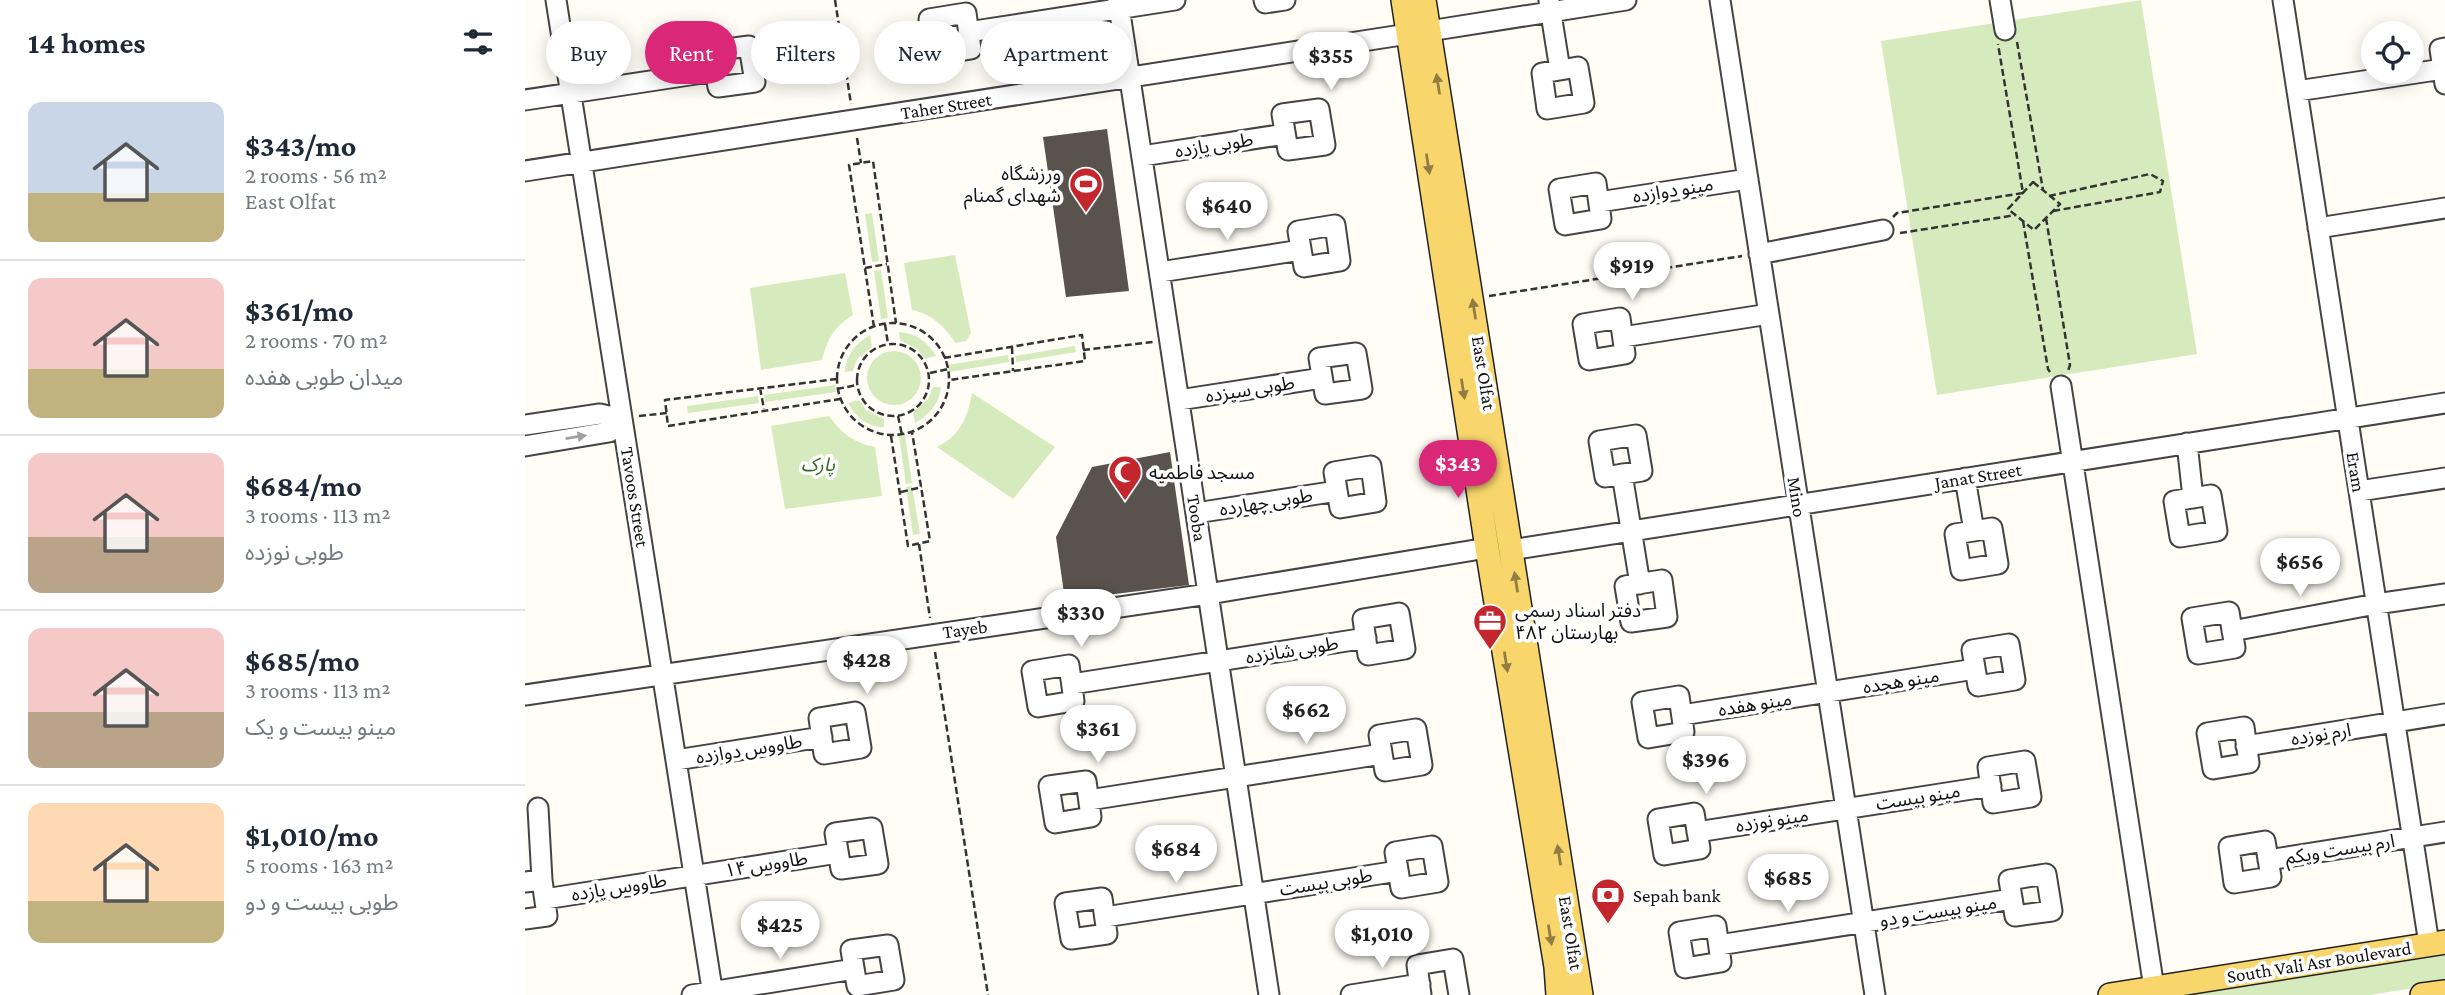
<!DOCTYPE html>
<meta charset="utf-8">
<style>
:root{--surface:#fff;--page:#f2f2f3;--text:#1f2937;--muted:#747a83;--line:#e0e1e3;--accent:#db2777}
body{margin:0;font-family:"Crimson Pro","Noto Sans Arabic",serif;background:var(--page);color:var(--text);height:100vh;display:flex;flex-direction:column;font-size:26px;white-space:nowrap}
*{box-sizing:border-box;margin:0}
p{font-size:23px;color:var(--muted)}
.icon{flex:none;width:38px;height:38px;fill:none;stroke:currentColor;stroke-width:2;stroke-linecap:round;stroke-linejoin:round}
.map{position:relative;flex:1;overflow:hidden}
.drawer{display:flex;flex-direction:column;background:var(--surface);width:525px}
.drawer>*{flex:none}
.guide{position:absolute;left:21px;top:21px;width:665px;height:63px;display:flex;gap:14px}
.fabs{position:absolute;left:1836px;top:21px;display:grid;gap:14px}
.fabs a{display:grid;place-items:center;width:63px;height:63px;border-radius:50%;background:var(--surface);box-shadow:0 4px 18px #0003;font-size:35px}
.price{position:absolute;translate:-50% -60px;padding:0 16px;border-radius:24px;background:#fff;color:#222;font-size:23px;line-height:46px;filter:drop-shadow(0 2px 4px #0008)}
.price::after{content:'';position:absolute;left:50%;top:42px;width:21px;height:16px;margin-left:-10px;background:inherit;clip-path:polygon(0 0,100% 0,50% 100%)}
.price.active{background:var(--accent);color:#fff}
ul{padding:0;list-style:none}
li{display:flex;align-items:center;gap:21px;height:175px;padding:0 28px}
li+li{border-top:2px solid var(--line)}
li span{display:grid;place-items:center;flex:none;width:196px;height:140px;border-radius:14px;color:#555}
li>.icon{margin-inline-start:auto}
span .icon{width:84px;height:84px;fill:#fffc;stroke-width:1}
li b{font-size:30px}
h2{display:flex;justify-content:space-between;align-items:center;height:84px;padding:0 28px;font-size:30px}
.pill{padding:0 24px;border-radius:32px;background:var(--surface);box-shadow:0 4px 18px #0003;font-size:24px;line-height:63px}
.pill.active{background:var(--accent);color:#fff}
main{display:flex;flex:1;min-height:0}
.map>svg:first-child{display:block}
.green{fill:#d5ebbd}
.building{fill:#5a524d}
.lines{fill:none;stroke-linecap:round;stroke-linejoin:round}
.minor-casing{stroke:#444;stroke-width:23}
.major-casing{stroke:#222;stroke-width:26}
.path{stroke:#333;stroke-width:2.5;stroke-dasharray:7 3.5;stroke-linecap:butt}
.minor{stroke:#fff;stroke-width:19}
.major{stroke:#f9d66b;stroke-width:23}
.oneway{fill:#917d42}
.oneway2{fill:#a0a0a0}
.labels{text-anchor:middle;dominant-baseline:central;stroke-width:7;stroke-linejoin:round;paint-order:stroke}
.street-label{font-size:19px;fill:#111;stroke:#fff}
.poi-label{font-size:19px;fill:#111;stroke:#fff;text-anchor:start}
.park-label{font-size:19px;font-style:italic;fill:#2f6b1f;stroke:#fff}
</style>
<main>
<section class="drawer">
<h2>14 homes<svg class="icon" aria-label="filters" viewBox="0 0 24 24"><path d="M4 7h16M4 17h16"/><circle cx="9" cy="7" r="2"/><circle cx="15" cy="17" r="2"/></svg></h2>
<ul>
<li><span style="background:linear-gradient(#c9d6e8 65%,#c2b280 0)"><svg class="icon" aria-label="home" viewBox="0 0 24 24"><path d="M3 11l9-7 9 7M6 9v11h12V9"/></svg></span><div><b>$343/mo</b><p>2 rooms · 56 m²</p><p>East Olfat</p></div></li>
<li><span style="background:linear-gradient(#f6c9c9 65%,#c2b280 0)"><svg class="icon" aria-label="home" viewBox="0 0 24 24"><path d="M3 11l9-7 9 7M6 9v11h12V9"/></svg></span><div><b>$361/mo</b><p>2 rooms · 70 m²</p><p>میدان طوبی هفده</p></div></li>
<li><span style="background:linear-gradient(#f6c9c9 60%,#b9a48a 0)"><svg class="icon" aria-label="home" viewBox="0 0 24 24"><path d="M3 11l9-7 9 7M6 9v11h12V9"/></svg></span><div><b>$684/mo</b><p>3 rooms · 113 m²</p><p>طوبی نوزده</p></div></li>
<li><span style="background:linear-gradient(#f6c9c9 60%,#b9a48a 0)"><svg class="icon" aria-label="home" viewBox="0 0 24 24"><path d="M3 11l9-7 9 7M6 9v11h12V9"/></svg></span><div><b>$685/mo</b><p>3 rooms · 113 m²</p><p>مینو بیست و یک</p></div></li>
<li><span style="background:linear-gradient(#ffd9b3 70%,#c2b280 0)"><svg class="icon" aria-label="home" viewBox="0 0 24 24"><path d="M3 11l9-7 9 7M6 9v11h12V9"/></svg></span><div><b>$1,010/mo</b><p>5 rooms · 163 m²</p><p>طوبی بیست و دو</p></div></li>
</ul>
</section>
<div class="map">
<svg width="1920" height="995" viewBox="0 0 1920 995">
<rect width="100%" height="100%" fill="#fffdf5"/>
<path class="green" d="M1616,0l56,354 -260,41 -56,-354z
M347,213l7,48 -7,1 -7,-48z
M430,255l16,78 -5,8 -10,2c-12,-16 -23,-29 -44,-33l-8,-47z
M356,270l7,48 -7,1 -7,-48z
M320,273l8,42c-18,11 -26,24 -31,45l-61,10 -11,-82z
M374,332c17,1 29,10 37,24l-11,3 -8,-10 -17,-9z
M345,335l2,12 -15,12 -4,12 -8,1c1,-17 10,-28 25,-37z
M550,346l1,6 -60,10 -1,-6z
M342 378a27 27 0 1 1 54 0a27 27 0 1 1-54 0Z
M483,355l1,7 -60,10 -1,-7z
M310,385l1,7 -71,10 -1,-7z
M408,387h8c-2,17 -12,28 -26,36l-2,-11 15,-13z
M447,393l83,54 -42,52 -76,-52c23,-11 31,-30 35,-54z
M233,396l1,7 -71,10 -1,-7z
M334,400l7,10 18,9v8c-17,0 -28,-10 -36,-24z
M304,416c12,17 25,27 46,31l7,49 -97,13 -14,-83z
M380,435l7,48 -6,1 -7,-48z
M387,486l8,48 -7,1 -7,-48z
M1920,952v31l-75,12h-205z"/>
<path class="building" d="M582,129l22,162 -63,6 -23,-160z
M645,452l19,133 -124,15 -9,-63 36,-70z"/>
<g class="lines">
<g class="minor-casing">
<path id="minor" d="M31,0l157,995
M593,0l151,995
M739,0l1,3 20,-3
M1195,0l155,995
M1475,0l5,30
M1758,0l146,944
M1024,1l11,69
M441,13l5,36 -36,6 -6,-36z
M904,31l197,-31
M443,32l207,-32
M224,46l6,36 -37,5 -6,-36z
M1920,48l-5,1 5,35
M1053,67l6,36 -37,6 -5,-36z
M1772,91l146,-22
M0,100l191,-29
M794,109l6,36 -37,5 -6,-36z
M617,156l143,-22
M0,171l883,-137
M1071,183l5,36 -36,6 -6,-36z
M1074,202l149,-23
M810,225l5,36 -36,6 -6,-36z
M1793,228l127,-20
M1234,254l124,-24
M635,272l141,-22
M1095,318l5,36 -36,6 -6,-36z
M1098,337l146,-23
M831,353l6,36 -37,5 -6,-36z
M1536,386l93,602
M654,400l143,-22
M0,425l75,-11 22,5
M1111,435l6,36 -37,6 -6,-36z
M1662,443l6,55
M0,446l84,-14 13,-13
M846,466l5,36 -36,6 -6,-36z
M1097,474l18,110
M1440,478l9,53
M1834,491l86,-13
M1686,495l6,36 -37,6 -6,-36z
M671,513l141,-22
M1467,528l6,36 -37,6 -6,-36z
M986,550l934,-147
M1137,580l5,37 -36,5 -6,-36z
M1704,612l6,36 -37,6 -6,-36z
M874,613l6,36 -37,6 -5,-36z
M1707,631l144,-27 69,-10
M1484,644l6,36 -37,6 -6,-36z
M544,665l5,36 -36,6 -6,-36z
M547,684l294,-46
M0,695l683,-101 279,-46
M1154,696l5,36 -36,6 -6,-36z
M330,712l6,36 -37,6 -5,-36z
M1157,715l293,-46
M1719,727l5,36 -36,6 -6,-36z
M891,729l6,36 -37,6 -6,-36z
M1721,746l199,-32
M151,760l146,-23
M1500,761l6,36 -38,6 -5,-36z
M561,781l5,36 -36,6 -6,-37z
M564,800l293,-46
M13,808l4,72
M1169,813l6,36 -36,6 -6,-36z
M347,828l6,36 -37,5 -6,-36z
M1172,832l294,-46
M1740,841l6,36 -37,6 -5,-36z
M907,846l6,36 -37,6 -6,-36z
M1743,860l177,-28
M1521,874l6,37 -37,5 -6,-36z
M0,882l17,-2 5,36 -22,3
M577,898l5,36 -36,5 -6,-36z
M20,899l293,-46
M580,917l293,-46
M1191,926l5,36 -36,6 -6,-36z
M363,945l6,35 -37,6 -6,-36z
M1194,945l293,-46
M167,995l162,-26
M826,995l69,-11
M896,995l-4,-30 36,-6 6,36"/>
</g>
<g class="major-casing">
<path id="major" d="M878,0l84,548 69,419 2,28
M899,0l157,995
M1585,995l335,-53
M1897,995l23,-3"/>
</g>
<path class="path" d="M310,0l16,104
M1492,42l26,148
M332,138l4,25
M1508,182l27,22 -26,26 -26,-21z
M1524,196l101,-22 13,7 -3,11 -107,19
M1368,217l4,-4 126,-20 -25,-149
M1521,218l24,147 -2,6
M1498,221l25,148 2,3
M1375,233l116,-18
M340,268l22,-4
M964,296l253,-40
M312 379a56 56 0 1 1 112 0a56 56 0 1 1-112 0Z
M360,324l3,20
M349,327l-25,-162 24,-4 23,162
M332 380a36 36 0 1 1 72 0a36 36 0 1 1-72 0Z
M487,347l1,24
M558,350l70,-8
M419,358l138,-23 3,26 -136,19
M405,373l18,-4
M312,379l-172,21 3,26 172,-27
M235,388l4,21
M312,389l20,-4
M114,416l28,-3
M373,416l4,19
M366,436l17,110 22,-5 -18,-109
M376,492l21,-5
M394,544l11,74
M410,652l53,343"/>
<use href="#minor" class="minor"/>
<use href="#major" class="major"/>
</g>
<defs><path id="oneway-solid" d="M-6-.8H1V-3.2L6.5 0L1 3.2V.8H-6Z" transform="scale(1.75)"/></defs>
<g class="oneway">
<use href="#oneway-solid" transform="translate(913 84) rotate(-99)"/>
<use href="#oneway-solid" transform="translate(903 164) rotate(81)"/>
<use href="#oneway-solid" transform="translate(949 309) rotate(-99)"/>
<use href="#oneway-solid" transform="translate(938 389) rotate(81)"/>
<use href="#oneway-solid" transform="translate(991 582) rotate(-99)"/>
<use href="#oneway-solid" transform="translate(981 662) rotate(81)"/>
<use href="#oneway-solid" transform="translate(1034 855) rotate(-99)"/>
<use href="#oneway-solid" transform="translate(1025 935) rotate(81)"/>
</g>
<use class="oneway2" href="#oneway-solid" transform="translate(51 437) rotate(-9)"/>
<defs>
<g id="stadium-pin" transform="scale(1.75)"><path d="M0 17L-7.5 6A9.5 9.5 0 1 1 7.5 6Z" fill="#c4262e" stroke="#fff"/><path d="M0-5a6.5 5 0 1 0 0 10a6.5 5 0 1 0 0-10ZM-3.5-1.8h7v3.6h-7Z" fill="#fff"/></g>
<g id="mosque-pin" transform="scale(1.75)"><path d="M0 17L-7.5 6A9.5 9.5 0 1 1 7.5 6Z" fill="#c4262e" stroke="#fff"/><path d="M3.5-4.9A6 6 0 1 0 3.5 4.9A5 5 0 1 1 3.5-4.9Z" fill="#fff"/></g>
<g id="office-pin" transform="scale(1.75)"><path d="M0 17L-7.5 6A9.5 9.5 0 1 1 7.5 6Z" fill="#c4262e" stroke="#fff"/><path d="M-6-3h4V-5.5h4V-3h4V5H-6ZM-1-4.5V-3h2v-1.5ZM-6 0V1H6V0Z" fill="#fff"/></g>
<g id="bank-pin" transform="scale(1.75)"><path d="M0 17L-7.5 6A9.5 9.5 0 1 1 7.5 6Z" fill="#c4262e" stroke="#fff"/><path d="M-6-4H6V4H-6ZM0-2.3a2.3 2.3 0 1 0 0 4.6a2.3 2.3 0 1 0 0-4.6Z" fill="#fff"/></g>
</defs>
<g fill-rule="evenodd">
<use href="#stadium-pin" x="561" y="184"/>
<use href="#mosque-pin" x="600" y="472"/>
<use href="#office-pin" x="965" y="621"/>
<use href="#bank-pin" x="1083" y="895"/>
</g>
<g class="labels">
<g class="street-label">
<text transform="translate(421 106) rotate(-9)">Taher Street</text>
<text transform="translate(689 145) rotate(-9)">طوبی یازده</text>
<text transform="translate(1148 190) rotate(-9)">مینو دوازده</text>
<text transform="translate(959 373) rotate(81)">East Olfat</text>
<text transform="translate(725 389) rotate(-9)">طوبی سیزده</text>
<text transform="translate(1831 472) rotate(81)">Eram</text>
<text transform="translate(1453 476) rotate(-9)">Janat Street</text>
<text transform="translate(110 497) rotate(81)">Tavoos Street</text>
<text transform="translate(1272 497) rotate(81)">Mino</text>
<text transform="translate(741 502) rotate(-9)">طوبی چهارده</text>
<text transform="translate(672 518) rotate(81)">Tooba</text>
<text transform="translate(440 629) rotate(-8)">Tayeb</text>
<text transform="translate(767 650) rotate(-9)">طوبی شانزده</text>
<text transform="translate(1376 681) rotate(-9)">مینو هجده</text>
<text transform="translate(1230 704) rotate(-9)">مینو هفده</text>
<text transform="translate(1796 734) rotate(-9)">ارم نوزده</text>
<text transform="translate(224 749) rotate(-9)">طاووس دوازده</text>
<text transform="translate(1393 797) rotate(-9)">مینو بیست</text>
<text transform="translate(1247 820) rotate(-9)">مینو نوزده</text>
<text transform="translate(1815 849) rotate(-9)">ارم بیست ویکم</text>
<text transform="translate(241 864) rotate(-9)">طاووس ۱۴</text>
<text transform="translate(801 882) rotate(-9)">طوبی بیست</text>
<text transform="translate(94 887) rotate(-9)">طاووس یازده</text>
<text transform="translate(1413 911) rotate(-9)">مینو بیست و دو</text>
<text transform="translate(1046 933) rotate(81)">East Olfat</text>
<text transform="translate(1794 962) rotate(-9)">South Vali Asr Boulevard</text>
</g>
<g class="poi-label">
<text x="536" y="173" text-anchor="end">ورزشگاه<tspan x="536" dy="22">شهدای گمنام</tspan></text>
<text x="624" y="472">مسجد فاطمیه</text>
<text x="990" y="610">دفتر اسناد رسمی<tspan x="990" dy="22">۴۸۲ بهارستان</tspan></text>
<text x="1108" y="895">Sepah bank</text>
</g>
<g class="park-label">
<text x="293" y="464">پارک</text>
</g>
</g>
</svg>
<div class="fabs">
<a><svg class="icon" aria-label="locate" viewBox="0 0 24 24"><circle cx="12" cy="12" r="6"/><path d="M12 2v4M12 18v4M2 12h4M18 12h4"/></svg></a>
</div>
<b class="price" style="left:806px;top:92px">$355</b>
<b class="price" style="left:702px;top:242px">$640</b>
<b class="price" style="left:1107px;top:302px">$919</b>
<b class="price active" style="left:933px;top:500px">$343</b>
<b class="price" style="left:1775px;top:598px">$656</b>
<b class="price" style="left:556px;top:649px">$330</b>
<b class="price" style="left:342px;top:696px">$428</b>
<b class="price" style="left:781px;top:746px">$662</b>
<b class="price" style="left:573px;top:765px">$361</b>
<b class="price" style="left:1181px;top:796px">$396</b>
<b class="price" style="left:651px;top:885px">$684</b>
<b class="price" style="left:1263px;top:914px">$685</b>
<b class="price" style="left:255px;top:961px">$425</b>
<b class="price" style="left:857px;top:970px">$1,010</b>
<div class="guide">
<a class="pill">Buy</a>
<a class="pill active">Rent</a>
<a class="pill">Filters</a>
<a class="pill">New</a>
<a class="pill">Apartment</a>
</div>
</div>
</main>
